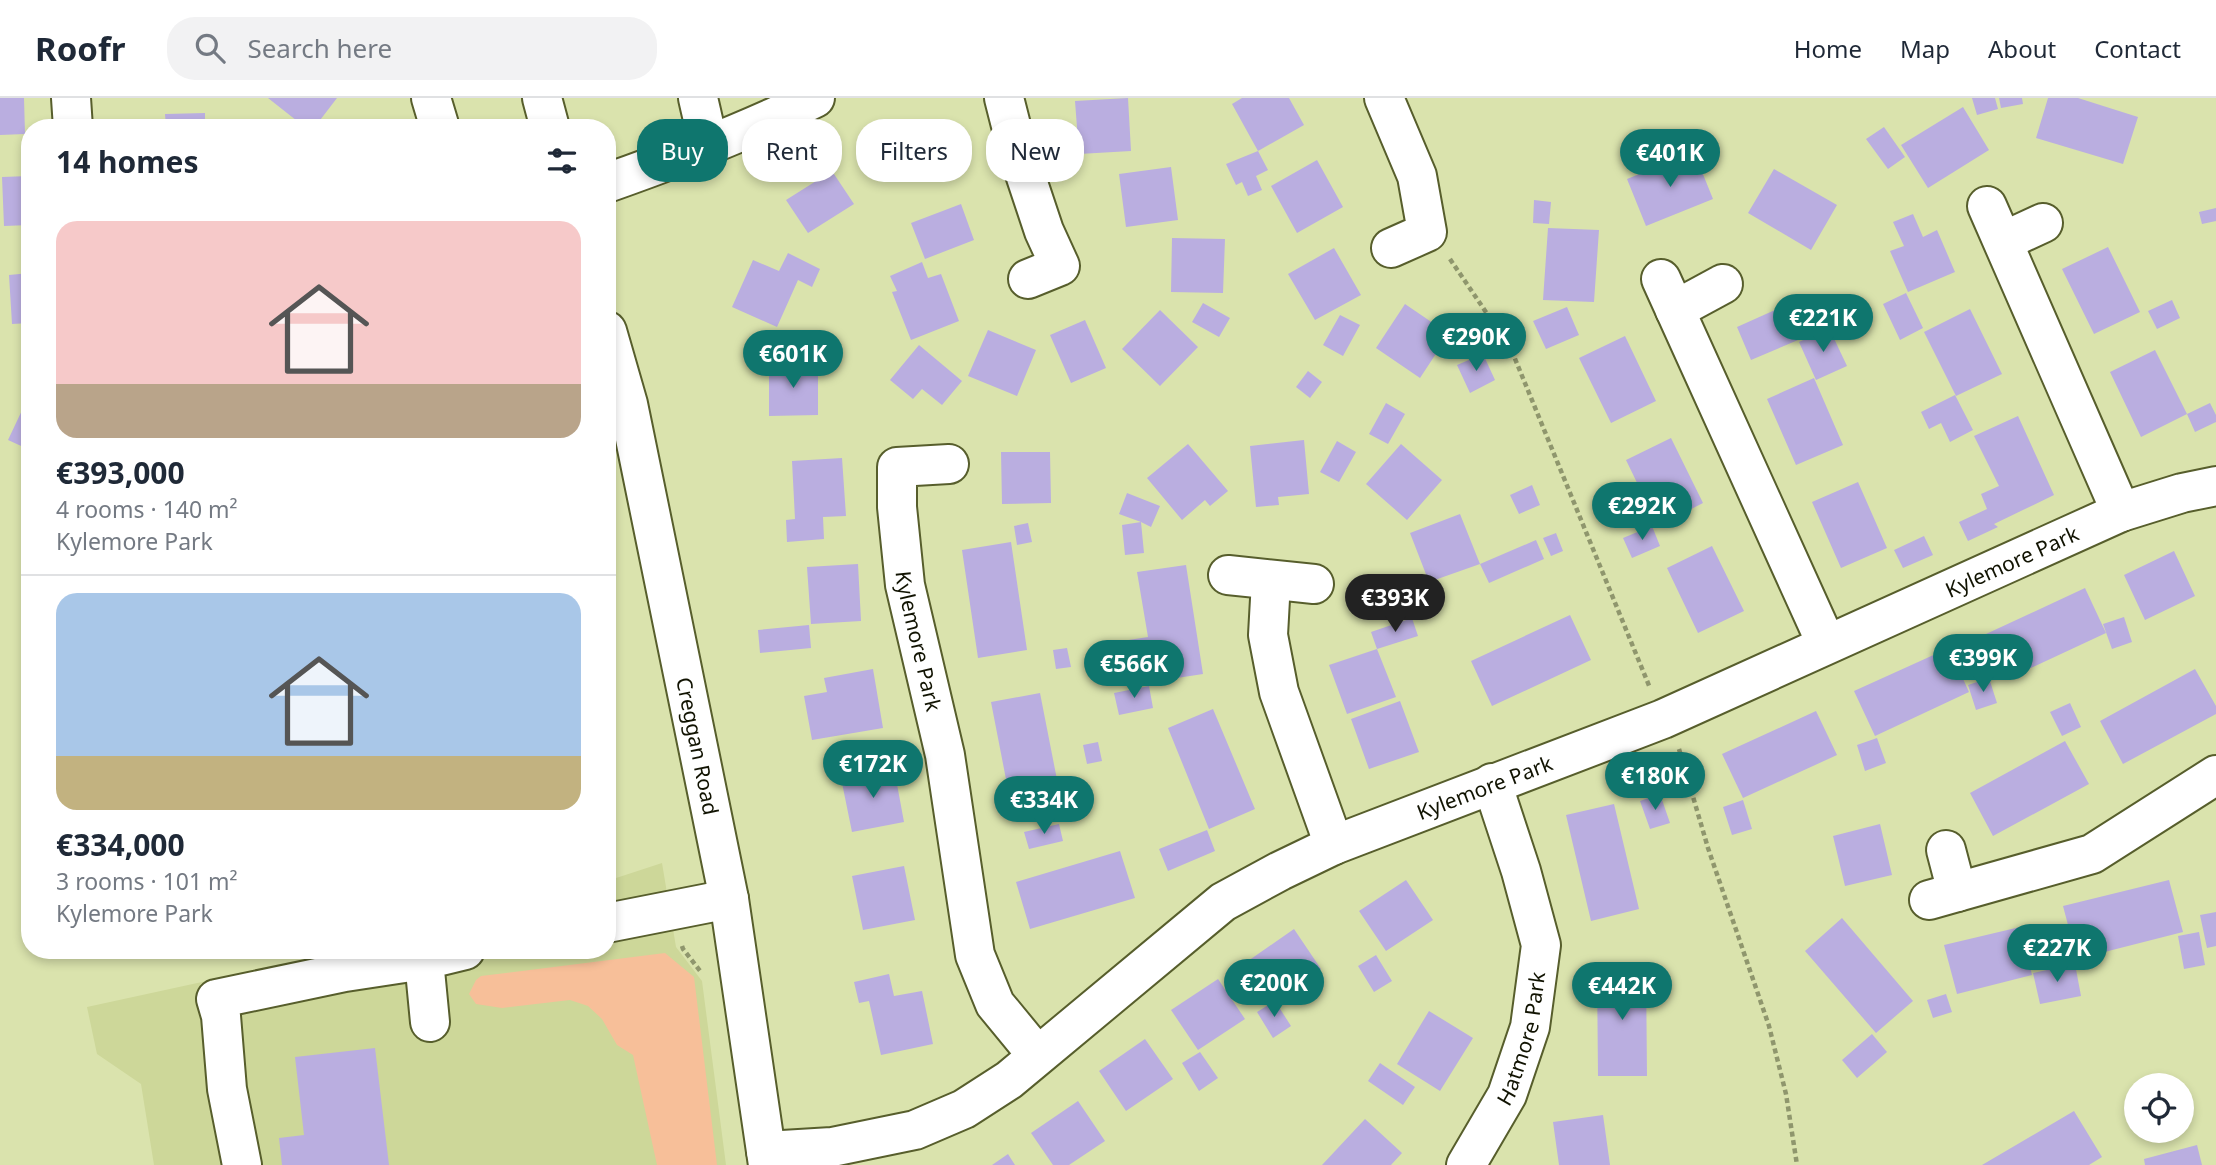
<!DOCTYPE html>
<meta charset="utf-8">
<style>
:root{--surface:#fff;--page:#f2f2f3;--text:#1f2937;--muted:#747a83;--line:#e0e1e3;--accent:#0f766e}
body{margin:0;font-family:"Noto Sans",sans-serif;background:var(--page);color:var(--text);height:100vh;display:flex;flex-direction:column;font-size:26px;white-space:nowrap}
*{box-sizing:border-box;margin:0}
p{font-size:23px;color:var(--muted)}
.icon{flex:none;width:38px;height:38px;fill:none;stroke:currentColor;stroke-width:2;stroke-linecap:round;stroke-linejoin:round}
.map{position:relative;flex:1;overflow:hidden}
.panel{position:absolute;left:21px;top:21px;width:595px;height:840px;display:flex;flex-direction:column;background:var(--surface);border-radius:28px;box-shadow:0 4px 10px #0003}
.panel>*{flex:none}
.top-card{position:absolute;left:637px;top:21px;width:665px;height:63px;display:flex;gap:14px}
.tools{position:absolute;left:2124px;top:975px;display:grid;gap:14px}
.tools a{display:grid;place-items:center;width:70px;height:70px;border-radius:50%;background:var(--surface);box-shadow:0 4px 10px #0003;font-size:35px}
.price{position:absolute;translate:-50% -60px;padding:0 16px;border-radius:24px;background:var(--accent);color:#fff;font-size:23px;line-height:46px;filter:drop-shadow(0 2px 4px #0008)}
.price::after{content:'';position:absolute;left:50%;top:42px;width:21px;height:16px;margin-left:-10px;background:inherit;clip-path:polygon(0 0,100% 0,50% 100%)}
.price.current{background:#222;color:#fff}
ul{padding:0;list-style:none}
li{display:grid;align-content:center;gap:14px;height:371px;padding:0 35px}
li+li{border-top:2px solid var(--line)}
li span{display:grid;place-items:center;height:217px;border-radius:21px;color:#555}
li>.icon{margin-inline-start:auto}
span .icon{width:126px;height:126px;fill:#fffc;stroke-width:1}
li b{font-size:30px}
h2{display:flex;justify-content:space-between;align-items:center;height:84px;padding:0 35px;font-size:30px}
.chip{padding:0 24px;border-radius:28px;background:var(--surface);box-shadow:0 4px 10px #0003;font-size:24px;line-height:63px}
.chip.current{background:var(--accent);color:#fff}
header{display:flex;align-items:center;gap:42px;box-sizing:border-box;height:98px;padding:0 35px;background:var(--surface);border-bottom:2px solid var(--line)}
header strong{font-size:33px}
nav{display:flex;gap:38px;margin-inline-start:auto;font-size:24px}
.search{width:490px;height:63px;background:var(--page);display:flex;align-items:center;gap:18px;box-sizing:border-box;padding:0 24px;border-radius:28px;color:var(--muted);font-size:26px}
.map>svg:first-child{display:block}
.built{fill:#cdd799}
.green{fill:#f7bf99}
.building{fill:#baaee0}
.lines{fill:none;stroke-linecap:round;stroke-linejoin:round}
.minor-casing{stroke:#575e2c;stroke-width:42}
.major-casing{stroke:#575e2c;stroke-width:42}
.path{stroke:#8f966d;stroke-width:4.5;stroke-dasharray:5 3.5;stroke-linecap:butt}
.minor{stroke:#fff;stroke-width:38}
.major{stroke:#fff;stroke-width:38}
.labels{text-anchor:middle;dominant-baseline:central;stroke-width:5;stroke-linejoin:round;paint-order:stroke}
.street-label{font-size:21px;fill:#111302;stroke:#dae3ad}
</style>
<header>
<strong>Roofr</strong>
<div class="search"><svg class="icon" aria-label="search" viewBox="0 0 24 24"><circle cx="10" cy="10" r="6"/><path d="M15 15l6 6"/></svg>Search here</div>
<nav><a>Home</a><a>Map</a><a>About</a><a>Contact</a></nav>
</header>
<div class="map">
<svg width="2216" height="1067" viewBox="0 0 2216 1067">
<rect width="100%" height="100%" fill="#dae3ad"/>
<path class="built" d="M662,765l14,84 26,34 24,184h-572l-13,-81 -44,-30 -10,-47 263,-57h257v-69z"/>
<path class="green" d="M665,855l29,24 23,188h-60l-24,-110 -16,-10 -15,-26 -14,-13 -18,-6 -68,8 -26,-4 -7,-10 7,-14 5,-4z"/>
<path class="building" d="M0,0h24l1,36 -25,1z
M268,0h69l-23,30h-8z
M1128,0l3,53 -52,3 -4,-53z
M1242,0h47l15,27 -46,26 -26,-47z
M1972,0h23l3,11 -21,6z
M1999,0h23l1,6 -22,4z
M2048,0h30l60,19 -15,47 -87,-26z
M1963,9l26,43 -61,38 -27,-43z
M205,15v15h-39l-1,-14z
M899,22l49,25 -18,35 -49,-25z
M1884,29l21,30 -17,12 -22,-30z
M1258,53l10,19 -12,6 6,14 -14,6 -6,-14 -6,3 -10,-21z
M1694,54l19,47 -67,27 -19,-47z
M1317,62l26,47 -46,26 -26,-47z
M1171,69l7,53 -52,7 -7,-53z
M1774,71l63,36 -26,45 -63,-37z
M832,73l22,33 -46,29 -22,-33z
M30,78v49l-26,1 -2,-49z
M1534,102l17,2 -2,22 -16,-1z
M961,106l13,36 -49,19 -14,-36z
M2216,110v13l-14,3 -3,-12z
M1913,116l10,23 14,-7 18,42 -47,20 -18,-41 14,-5 -11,-24z
M1548,130l51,2 -5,72 -51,-2z
M1172,140l53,1 -2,54 -52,-1z
M2108,149l32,65 -46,22 -32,-65z
M1334,150l27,47 -46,25 -27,-46z
M788,155l32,16 -8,18 -14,-7 -21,47 -45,-20 21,-47 26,11z
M922,164l6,16 13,-4 18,47 -48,19 -19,-48 5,-1 -7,-15z
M30,175v50l-18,1 -3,-49z
M1906,195l17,35 -23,12 -17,-36z
M2172,202l8,18 -23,11 -9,-18z
M1203,205l27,15 -11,19 -27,-15z
M1405,206l44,30 -29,44 -44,-30z
M1784,208l14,34 -47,20 -14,-33z
M1567,209l12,28 -33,14 -13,-28z
M1970,211l32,65 -46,22 -32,-64z
M1160,212l38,37 -38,39 -38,-37z
M1340,217l20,10 -17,31 -20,-11z
M1085,222l21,48 -35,15 -21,-48z
M1829,230l18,38 -31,14 -17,-38z
M988,232l48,20 -19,46 -49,-20z
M1625,238l31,65 -45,22 -32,-65z
M919,247l43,36 -20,24 -20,-16 -9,10 -23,-19z
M2155,252l32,64 -46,23 -31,-65z
M1483,256l12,26 -25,13 -13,-28z
M769,266h49v51l-49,1z
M1308,273l14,11 -12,16 -14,-11z
M1814,280l29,67 -47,20 -29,-66z
M1955,297l18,35 -23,12 -9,-19 -12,6 -8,-17z
M1386,305l19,11 -17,30 -19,-10z
M2210,305l6,12v7l-21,10 -8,-18z
M25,306l5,2v44l-22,-10z
M2018,318l36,79 -60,29 4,3 -30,14 -9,-19 28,-13 -6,-15 18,-8 -25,-50z
M1671,340l32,65 -45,23 -32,-66z
M1304,342l5,54 -31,3 1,8 -23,2 -6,-61z
M1337,343l19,11 -17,30 -19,-10z
M1188,346l40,47 -18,15 -5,-6 -23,20 -35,-42z
M1401,346l41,36 -35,40 -41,-36z
M1001,354h49l1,51 -49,1z
M842,360l4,58 -23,1 1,22 -37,3 -1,-22 9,-1 -3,-58z
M1858,384l29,66 -46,20 -29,-66z
M1532,387l8,20 -21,9 -9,-19z
M1127,395l33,13 -9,21 -10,-5 3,31 -19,2 -3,-30 19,-3 -22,-8z
M1460,416l20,50 -51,18 -19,-49z
M1028,425l4,19 -15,3 -3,-19z
M1652,428l8,20 -28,12 -9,-20z
M1556,435l7,18 -12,5 -8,-18z
M1924,438l9,19 -30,13 -9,-18z
M1536,442l8,19 -55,24 -9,-19z
M1011,444l16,108 -49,8 -16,-108z
M1712,448l32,65 -46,22 -31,-65z
M2174,453l21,45 -50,24 -21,-45z
M858,466l3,57 -50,3 -4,-57z
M1186,467l17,109 -52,8 -2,-16 -22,4 -5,-29 26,-4 -11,-65z
M2085,490l21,45 -99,46 -21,-45z
M1570,517l21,45 -99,46 -21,-45z
M2124,519l8,25 -20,7 -9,-25z
M1412,520l6,18 -41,13 -6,-17z
M809,527l2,23 -51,5 -2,-23z
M1067,550l4,19 -15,2 -3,-19z
M1949,550l20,44 -94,44 -21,-45z
M1377,551l19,48 -49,17 -18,-49z
M873,571l10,59 -71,12 -8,-44 23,-4 -3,-14z
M2195,571l21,37v8l-93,50 -23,-43z
M1989,580l8,25 -21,7 -8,-25z
M1149,588l4,22 -34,7 -5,-22z
M1040,595l21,107 -49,10 -21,-108z
M1400,603l19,51 -50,17 -18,-50z
M2070,605l11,24 -19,9 -12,-24z
M1213,611l42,100 -46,20 -41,-101z
M1816,613l21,44 -94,43 -21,-44z
M1877,640l9,25 -21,8 -8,-26z
M2065,643l24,43 -96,52 -23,-43z
M1098,644l4,19 -15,3 -4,-19z
M894,670l10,54 -52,10 -11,-54z
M1660,696l10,29 -20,6 -10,-28z
M1743,702l9,29 -20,6 -9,-28z
M1614,706l25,105 -48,12 -25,-106z
M1059,726l4,17 -34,8 -5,-17z
M1880,726l12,51 -47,11 -12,-50z
M1207,732l8,21 -47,20 -9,-22z
M1120,753l15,47 -105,31 -14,-47z
M904,768l11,54 -52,10 -11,-54z
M1406,782l27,40 -47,31 -27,-40z
M2169,782l14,52 -106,27 -14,-53z
M2216,814v34l-9,2 -7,-33z
M1842,820l71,83 -37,32 -71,-82z
M2020,829l12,48 -75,19 -13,-49z
M1294,831l27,40 -46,32 -27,-40z
M2199,834l6,33 -21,4 -6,-33z
M1376,857l16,26 -18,11 -16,-26z
M2075,866l6,32 -41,8 -7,-31z
M1597,869h49l1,109h-49z
M889,876l5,22 28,-5 11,53 -52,11 -12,-54 -10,2 -5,-21z
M1218,881l27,40 -47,31 -27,-40z
M1946,896l6,18 -19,6 -6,-18z
M1275,903l16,25 -18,12 -16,-26z
M1429,913l44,27 -33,53 -43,-27z
M1872,936l15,18 -30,26 -15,-18z
M1145,941l28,40 -47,32 -27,-40z
M375,950l14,117h-107l-3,-27 25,-3 -9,-78z
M1200,954l18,26 -19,13 -17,-28z
M1380,965l35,24 -12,18 -35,-24z
M1078,1003l27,40 -36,24h-16l-22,-32z
M2074,1013l28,46 -13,8h-107z
M1603,1017l7,50h-51l-6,-43z
M1365,1021l37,34 -11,12h-69z
M2197,1047l5,20h-57l-1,-6z
M1008,1056l7,11h-23z"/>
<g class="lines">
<g class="minor-casing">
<g id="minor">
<path d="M71,0l2,30"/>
<path d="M431,0l9,30"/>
<path d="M698,0l11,48"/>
<path d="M1004,0l14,55 26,78 16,35 -32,13"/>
<path d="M1384,0l33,78 10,56 -36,16"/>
<path d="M607,85c71,-25 141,-52 208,-85"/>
<path d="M1987,108l134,306"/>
<path d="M2004,143l39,-18"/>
<path d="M1661,181l165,364"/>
<path d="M1675,212l48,-26"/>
<path id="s1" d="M949,366l-52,3v40l8,78 40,170 30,200 20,49 42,51"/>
<path d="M1228,477l86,9"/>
<path d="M1271,483l-3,54 11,57 55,153"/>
<path d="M1946,752l11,42"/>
<path d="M1929,802l163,-46 124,-79"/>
<path d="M607,825l122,-24"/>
<path d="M430,924l-6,-62 41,-10"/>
<path id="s2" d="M766,1053l66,-4 83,-17 49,-21 45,-29 214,-178 57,-31 54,-26 329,-126 458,-207 61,-19 34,-7"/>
<path d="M242,1067l-15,-76 -6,-73 -5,-17 129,-27 79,-12"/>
<path id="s3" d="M1466,1067l41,-70 23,-68 11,-82 -20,-74 -29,-88"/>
</g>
</g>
<g class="major-casing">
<g id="major">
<path d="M542,0l8,30"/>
<path id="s4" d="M607,233l21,73 101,495 39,266"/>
</g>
</g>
<path class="path" d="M1450,161l61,90 139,339
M1679,651l29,99 61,178 17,68 11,71
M682,848l1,3 18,23"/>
<use href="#minor" class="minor"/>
<use href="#major" class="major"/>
</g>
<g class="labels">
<g class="street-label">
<text stroke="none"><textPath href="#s2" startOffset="1396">Kylemore Park</textPath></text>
<text stroke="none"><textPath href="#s1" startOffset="228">Kylemore Park</textPath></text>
<text stroke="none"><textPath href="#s4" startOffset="425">Creggan Road</textPath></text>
<text stroke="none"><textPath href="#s2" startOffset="822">Kylemore Park</textPath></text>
<text stroke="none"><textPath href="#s3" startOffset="140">Hatmore Park</textPath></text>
</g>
</g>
</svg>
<div class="tools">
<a><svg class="icon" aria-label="locate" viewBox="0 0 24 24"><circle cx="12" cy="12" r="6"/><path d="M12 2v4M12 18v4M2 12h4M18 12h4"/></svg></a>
</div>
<b class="price" style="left:1670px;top:91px">€401K</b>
<b class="price" style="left:1823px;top:256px">€221K</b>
<b class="price" style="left:1476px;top:275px">€290K</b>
<b class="price" style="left:793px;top:292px">€601K</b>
<b class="price" style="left:1642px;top:444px">€292K</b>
<b class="price current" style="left:1395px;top:536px">€393K</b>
<b class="price" style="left:1983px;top:596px">€399K</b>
<b class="price" style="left:1134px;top:602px">€566K</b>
<b class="price" style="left:873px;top:702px">€172K</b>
<b class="price" style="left:1655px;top:714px">€180K</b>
<b class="price" style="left:1044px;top:738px">€334K</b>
<b class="price" style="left:2057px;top:886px">€227K</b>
<b class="price" style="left:1274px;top:921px">€200K</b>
<b class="price" style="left:1622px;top:924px">€442K</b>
<div class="top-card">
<a class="chip current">Buy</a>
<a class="chip">Rent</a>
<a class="chip">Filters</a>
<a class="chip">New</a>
</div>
<section class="panel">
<h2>14 homes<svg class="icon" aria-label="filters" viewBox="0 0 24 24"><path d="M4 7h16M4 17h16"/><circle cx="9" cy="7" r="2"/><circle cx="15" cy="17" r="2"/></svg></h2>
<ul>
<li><span style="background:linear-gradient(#f6c9c9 75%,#b9a48a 0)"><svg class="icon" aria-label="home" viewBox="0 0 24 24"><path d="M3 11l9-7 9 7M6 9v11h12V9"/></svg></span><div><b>€393,000</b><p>4 rooms · 140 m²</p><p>Kylemore Park</p></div></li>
<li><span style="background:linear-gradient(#a9c7e8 75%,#c2b280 0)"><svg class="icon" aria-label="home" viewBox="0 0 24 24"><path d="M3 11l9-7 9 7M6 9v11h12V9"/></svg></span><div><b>€334,000</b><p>3 rooms · 101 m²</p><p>Kylemore Park</p></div></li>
</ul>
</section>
</div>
